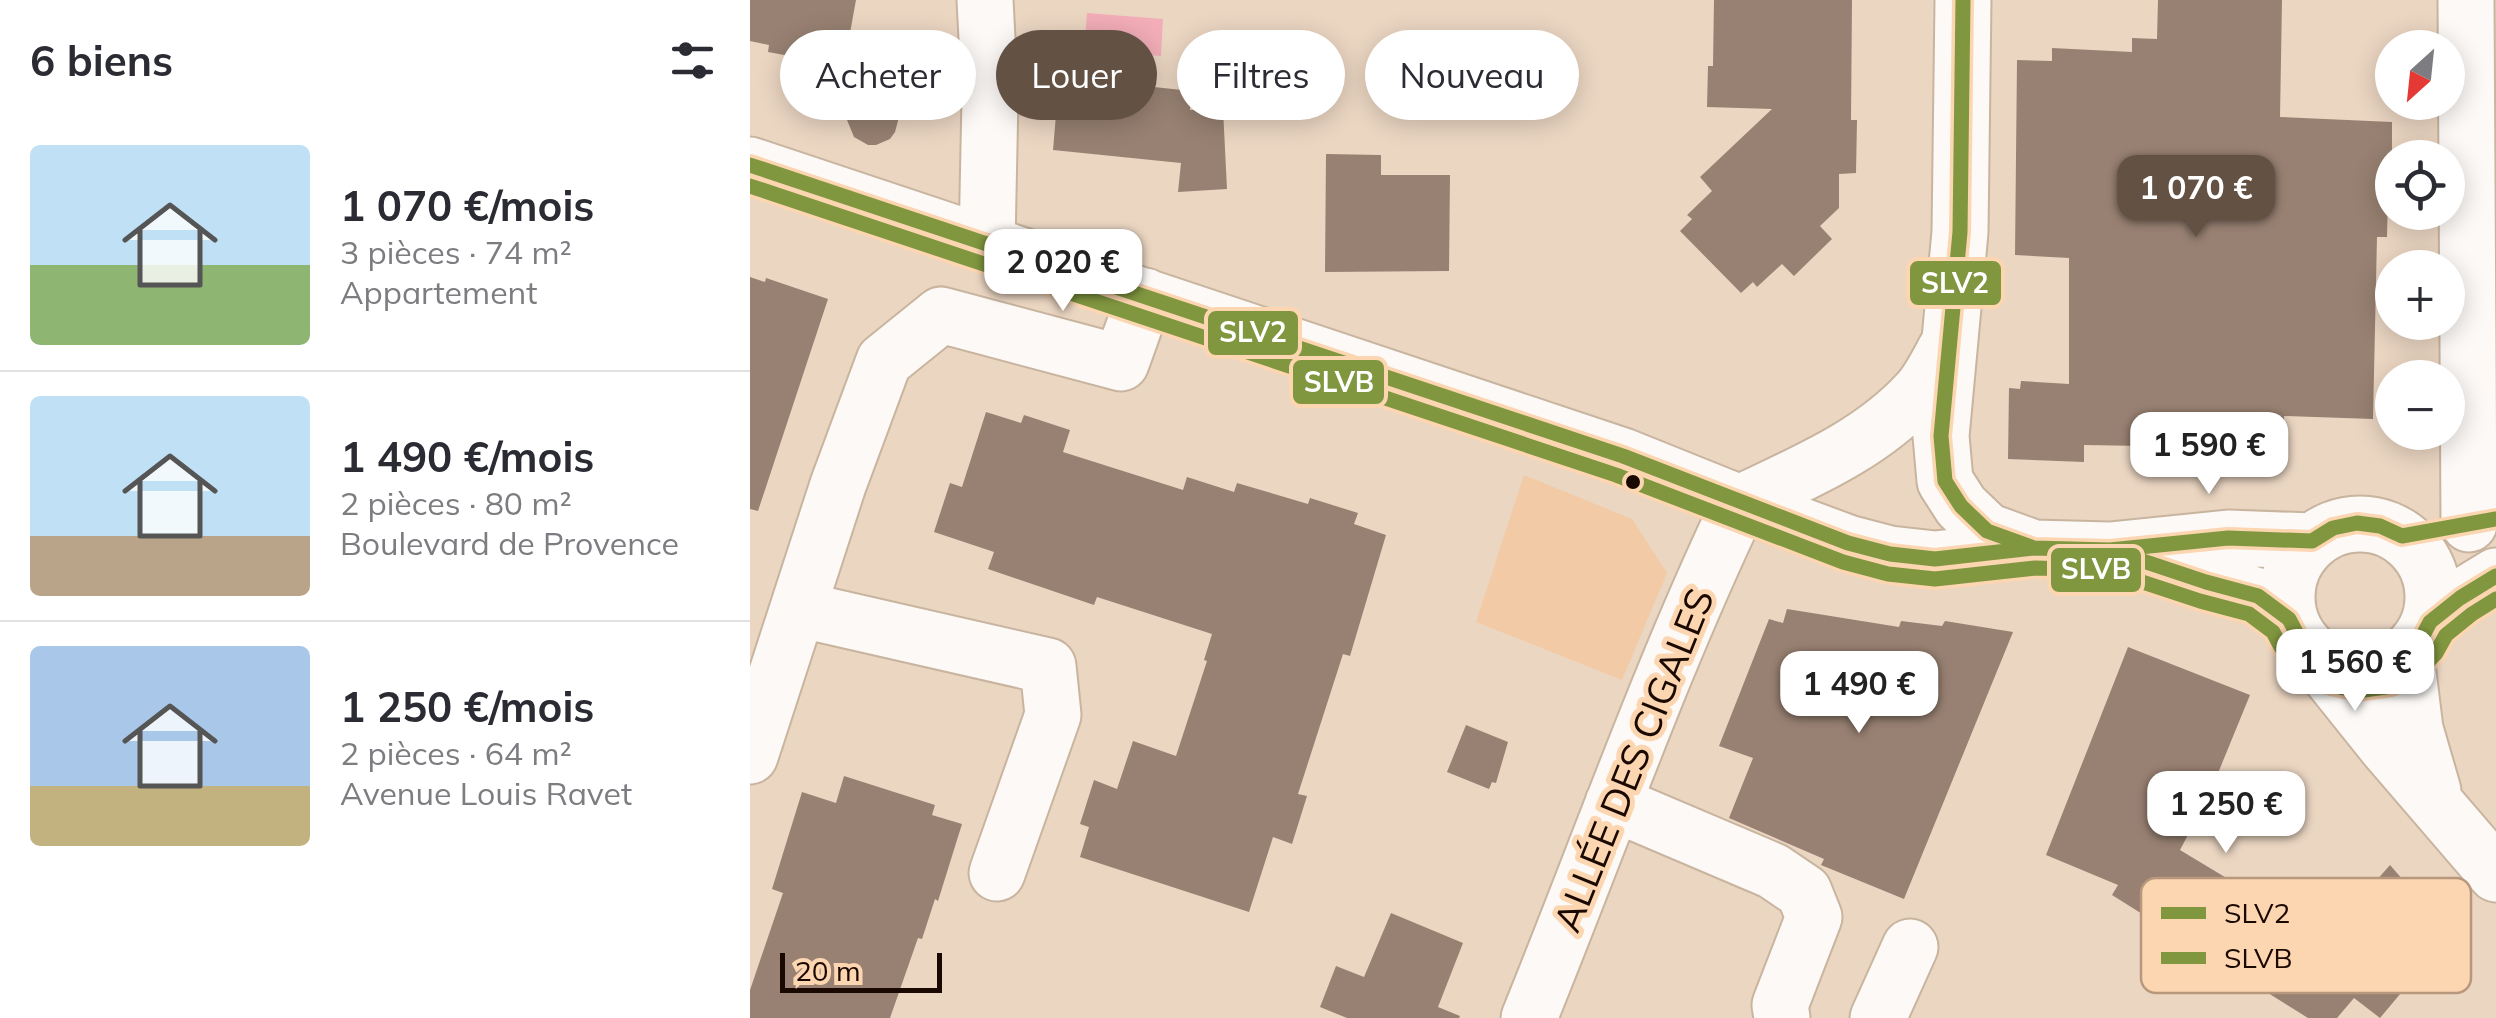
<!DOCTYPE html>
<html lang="fr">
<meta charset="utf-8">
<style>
:root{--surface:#fff;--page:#f2f2f3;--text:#2b2b33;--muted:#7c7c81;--line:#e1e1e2;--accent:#635144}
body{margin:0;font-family:Mulish,sans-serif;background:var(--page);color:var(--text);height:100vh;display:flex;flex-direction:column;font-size:38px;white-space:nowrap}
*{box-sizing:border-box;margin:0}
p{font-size:32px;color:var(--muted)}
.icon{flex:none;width:55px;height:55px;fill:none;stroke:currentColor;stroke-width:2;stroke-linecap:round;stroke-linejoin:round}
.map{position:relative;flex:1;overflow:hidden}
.panel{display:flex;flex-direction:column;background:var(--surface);width:750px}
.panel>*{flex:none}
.guide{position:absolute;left:30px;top:30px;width:950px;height:90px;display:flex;gap:20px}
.needle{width:65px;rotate:207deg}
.tools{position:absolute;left:1625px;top:30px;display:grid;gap:20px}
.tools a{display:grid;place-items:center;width:90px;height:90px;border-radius:50%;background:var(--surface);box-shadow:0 5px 25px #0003;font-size:50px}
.scale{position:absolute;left:30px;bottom:25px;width:162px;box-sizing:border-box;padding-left:10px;border:5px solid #1a0900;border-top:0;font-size:28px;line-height:35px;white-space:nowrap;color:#1a0900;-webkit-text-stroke:8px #fcd5b1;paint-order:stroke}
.price{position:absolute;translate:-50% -85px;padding:0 22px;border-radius:20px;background:#fff;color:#222;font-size:32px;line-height:65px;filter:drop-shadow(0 2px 5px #0008)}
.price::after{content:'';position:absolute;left:50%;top:60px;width:30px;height:22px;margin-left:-15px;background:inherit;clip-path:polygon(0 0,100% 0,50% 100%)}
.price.active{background:var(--accent);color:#fff}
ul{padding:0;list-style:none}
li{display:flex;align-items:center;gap:30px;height:250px;padding:0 30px}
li+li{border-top:2px solid var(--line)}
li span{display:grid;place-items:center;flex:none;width:280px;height:200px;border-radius:10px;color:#555}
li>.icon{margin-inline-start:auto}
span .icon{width:120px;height:120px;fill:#fffc;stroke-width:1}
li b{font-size:42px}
h2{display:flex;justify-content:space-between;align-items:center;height:120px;padding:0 30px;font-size:42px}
.tag{padding:0 35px;border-radius:45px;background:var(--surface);box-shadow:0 5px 25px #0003;font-size:35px;line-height:90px}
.tag.active{background:var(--accent);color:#fff}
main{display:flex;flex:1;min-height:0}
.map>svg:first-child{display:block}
.green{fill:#f2caa5}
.water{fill:#f2adb8}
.building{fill:#988172}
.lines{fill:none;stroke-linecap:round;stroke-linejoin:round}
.minor-casing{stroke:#c8b49f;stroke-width:59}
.minor{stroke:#fcf9f6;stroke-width:55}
.bus-1-casing{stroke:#fcd5b1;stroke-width:22}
.bus-2-casing{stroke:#fcd5b1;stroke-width:22}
.bus-1{stroke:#80963f;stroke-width:15}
.bus-2{stroke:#80963f;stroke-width:15}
.bus-dot{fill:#1a0900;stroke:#fcd5b1;stroke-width:4}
.labels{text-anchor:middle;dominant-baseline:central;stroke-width:10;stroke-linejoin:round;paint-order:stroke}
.street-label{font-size:38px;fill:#1a0900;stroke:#fcd5b1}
.key{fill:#fcd5b1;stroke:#b8987c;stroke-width:2.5}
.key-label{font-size:28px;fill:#1a0900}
.line-badge{stroke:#fcd5b1;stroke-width:4}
.badge-label{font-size:28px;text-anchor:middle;font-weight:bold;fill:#fff}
</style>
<main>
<section class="panel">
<h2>6 biens<svg class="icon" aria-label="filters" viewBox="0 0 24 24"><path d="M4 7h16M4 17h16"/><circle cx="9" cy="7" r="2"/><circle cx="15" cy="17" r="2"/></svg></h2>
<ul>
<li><span style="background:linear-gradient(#bfe0f5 60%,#8fb573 0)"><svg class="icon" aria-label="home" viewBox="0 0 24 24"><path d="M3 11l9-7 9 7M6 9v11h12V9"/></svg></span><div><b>1 070 €/mois</b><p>3 pièces · 74 m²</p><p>Appartement</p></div></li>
<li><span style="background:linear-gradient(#bfe0f5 70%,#b9a48a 0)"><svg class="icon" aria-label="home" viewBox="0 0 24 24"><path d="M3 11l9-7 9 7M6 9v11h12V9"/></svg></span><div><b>1 490 €/mois</b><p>2 pièces · 80 m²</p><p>Boulevard de Provence</p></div></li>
<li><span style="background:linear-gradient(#a9c7e8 70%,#c2b280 0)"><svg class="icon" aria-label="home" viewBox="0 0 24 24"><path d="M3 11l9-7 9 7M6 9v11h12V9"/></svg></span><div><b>1 250 €/mois</b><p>2 pièces · 64 m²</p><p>Avenue Louis Ravet</p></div></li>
</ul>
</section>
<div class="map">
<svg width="1746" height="1018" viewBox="0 0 1746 1018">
<rect width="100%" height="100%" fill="#ebd6c2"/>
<path class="green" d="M774,475l108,44 35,54 -45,107 -146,-58z"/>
<path class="water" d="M337,13l76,6 -2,37 -77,-6z"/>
<path class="building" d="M0,0h106l-12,66 -76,-14 1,-7 -19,-4z
M964,0h138l-1,120h6l-1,53 -17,1v34l-19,18 12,13 -38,37 -12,-12 -25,23 -4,-5 -12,11 -61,-62 12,-12 -5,-4 25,-24 -12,-14 72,-68 -65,-2 1,-41h5z
M1408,0h124l-2,117 112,5v68h-4l-1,47h-10l-4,182 -89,-3 -1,19 -23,13 -176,-3v17l-76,-3 1,-71 11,1 1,-8 48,3v-126l-54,-3 2,-195 35,1v-13l80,4v-14l25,1z
M367,83l74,8 -1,19 33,-1 4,80 -49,3 3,-29 -128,-13 5,-59 57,6z
M101,86l34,9 8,6 6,16 -4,15 -5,7 -14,6h-8l-14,-8 -7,-17z
M576,154l55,1v20h69l-1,96 -124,1z
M0,277l15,5 1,-4 62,21 -70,212 -8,-2z
M236,412l35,11 3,-8 46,15 -7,22 120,38 4,-13 47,15 3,-9 71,21 2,-6 48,15 -4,11 32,11 -36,121 -7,-2 -45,140 9,2 -15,48 -19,-7 -24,75 -169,-55 9,-30 -9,-3 14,-44 23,9 16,-48 43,15 31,-95 -3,-1 8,-26 -115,-37 -3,8 -106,-36 6,-17 -60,-20 16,-49 12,4z
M1037,609l112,18 2,-6 41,5 3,-5 68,11 -109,267 -83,-34 3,-6 -95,-41 24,-60 -34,-12 50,-127 14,4z
M1378,647l122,48 -34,83 -4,-1 -12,35 -20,38 73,44 10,-17 76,46 51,-58 71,82 -39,44 -11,-10 -31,37 -26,-20 -17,20h-29l-196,-123 6,-10 -72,-30z
M716,725l42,17 -12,41 -4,-1 -3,7 -42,-17z
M94,776l91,29 -3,10 30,9 -24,77 -3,-2 -13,40 -4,-1 -28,80h-140v-28l33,-97 -11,-4 30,-97 34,11z
M641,913l72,30 -25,64 22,9 -1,2h-112l-27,-11 16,-41 28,11z"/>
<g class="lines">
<g class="minor-casing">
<path id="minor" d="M235,0l5,97 -3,147
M1213,0l-3,232 -19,204 4,45 16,25 26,25 47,17
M1716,0l3,524
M0,165l873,291 117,47 108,40 42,11 45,5 99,-11 76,2 118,-12 84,3
M990,503c63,-30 131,-58 179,-111 12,-13 20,-32 29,-47
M1537 597a73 73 0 1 1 146 0a73 73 0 1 1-146 0Z
M1382,557l126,39 31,23
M48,609l250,57 5,49 -56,158
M1680,622l30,-24 36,-22
M1560,651l76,95 110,128
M1656,656l9,73 18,62
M0,756l88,-271 46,-124 57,-46 180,48 24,-67
M863,803l160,68 31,21 10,25 -34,88 2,13
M779,1018c70,-172 131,-348 211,-515
M1128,1018l32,-71"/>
</g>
<use href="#minor" class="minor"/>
<g class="bus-1-casing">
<path id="bus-1" d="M1213,0l-3,232 -19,204 4,45 16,25 26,25 47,17 76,2 96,32 52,14 31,23 9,17 12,15 21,14 26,6 26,-3 23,-12 14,-15 10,-19 30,-24 36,-22
M0,165l873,291 225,87 42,11 45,5 99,-11 76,2 118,-12 84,3 21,-13 24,-5 23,3 22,10 94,-17"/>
</g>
<g class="bus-2-casing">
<path id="bus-2" d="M0,186l866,289 227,87 45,12 47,5 100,-11 71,2 94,31 49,13 24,18 8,15 16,19 30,18 30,7 35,-5 27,-15 17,-18 10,-18 26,-21 24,-15"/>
</g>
<use href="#bus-1" class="bus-1"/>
<use href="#bus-2" class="bus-2"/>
</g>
<circle class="bus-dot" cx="883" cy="482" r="9"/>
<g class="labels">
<g class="street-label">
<text transform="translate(883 760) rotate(-68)">ALLÉE DES CIGALES</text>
</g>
</g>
<rect x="1391" y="878" width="330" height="115" rx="15" class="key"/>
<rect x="1411" y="907" width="45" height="12" fill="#80963f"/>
<rect x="1411" y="952" width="45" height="12" fill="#80963f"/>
<g class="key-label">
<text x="1474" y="923">SLV2</text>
<text x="1474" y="968">SLVB</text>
</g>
<g class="line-badge">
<rect x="1158" y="259" width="95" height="48" rx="10" fill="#80963f"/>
<rect x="456" y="309" width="94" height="48" rx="10" fill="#80963f"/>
<rect x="541" y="358" width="95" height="48" rx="10" fill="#80963f"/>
<rect x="1299" y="546" width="94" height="48" rx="10" fill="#80963f"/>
</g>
<g class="badge-label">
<text x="1205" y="293">SLV2</text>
<text x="503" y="342">SLV2</text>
<text x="589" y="392">SLVB</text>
<text x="1346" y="579">SLVB</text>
</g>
</svg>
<div class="tools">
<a><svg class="needle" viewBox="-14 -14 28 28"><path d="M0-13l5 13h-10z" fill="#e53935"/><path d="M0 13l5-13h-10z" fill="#7c7c81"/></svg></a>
<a><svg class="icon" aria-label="locate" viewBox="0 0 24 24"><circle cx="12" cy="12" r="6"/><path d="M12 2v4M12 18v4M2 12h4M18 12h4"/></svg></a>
<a>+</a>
<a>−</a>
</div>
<div class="scale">20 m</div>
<b class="price active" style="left:1446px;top:240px">1 070 €</b>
<b class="price" style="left:313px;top:314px">2 020 €</b>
<b class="price" style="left:1459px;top:497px">1 590 €</b>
<b class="price" style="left:1605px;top:714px">1 560 €</b>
<b class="price" style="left:1109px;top:736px">1 490 €</b>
<b class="price" style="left:1476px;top:856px">1 250 €</b>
<div class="guide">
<a class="tag">Acheter</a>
<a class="tag active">Louer</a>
<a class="tag">Filtres</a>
<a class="tag">Nouveau</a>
</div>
</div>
</main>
